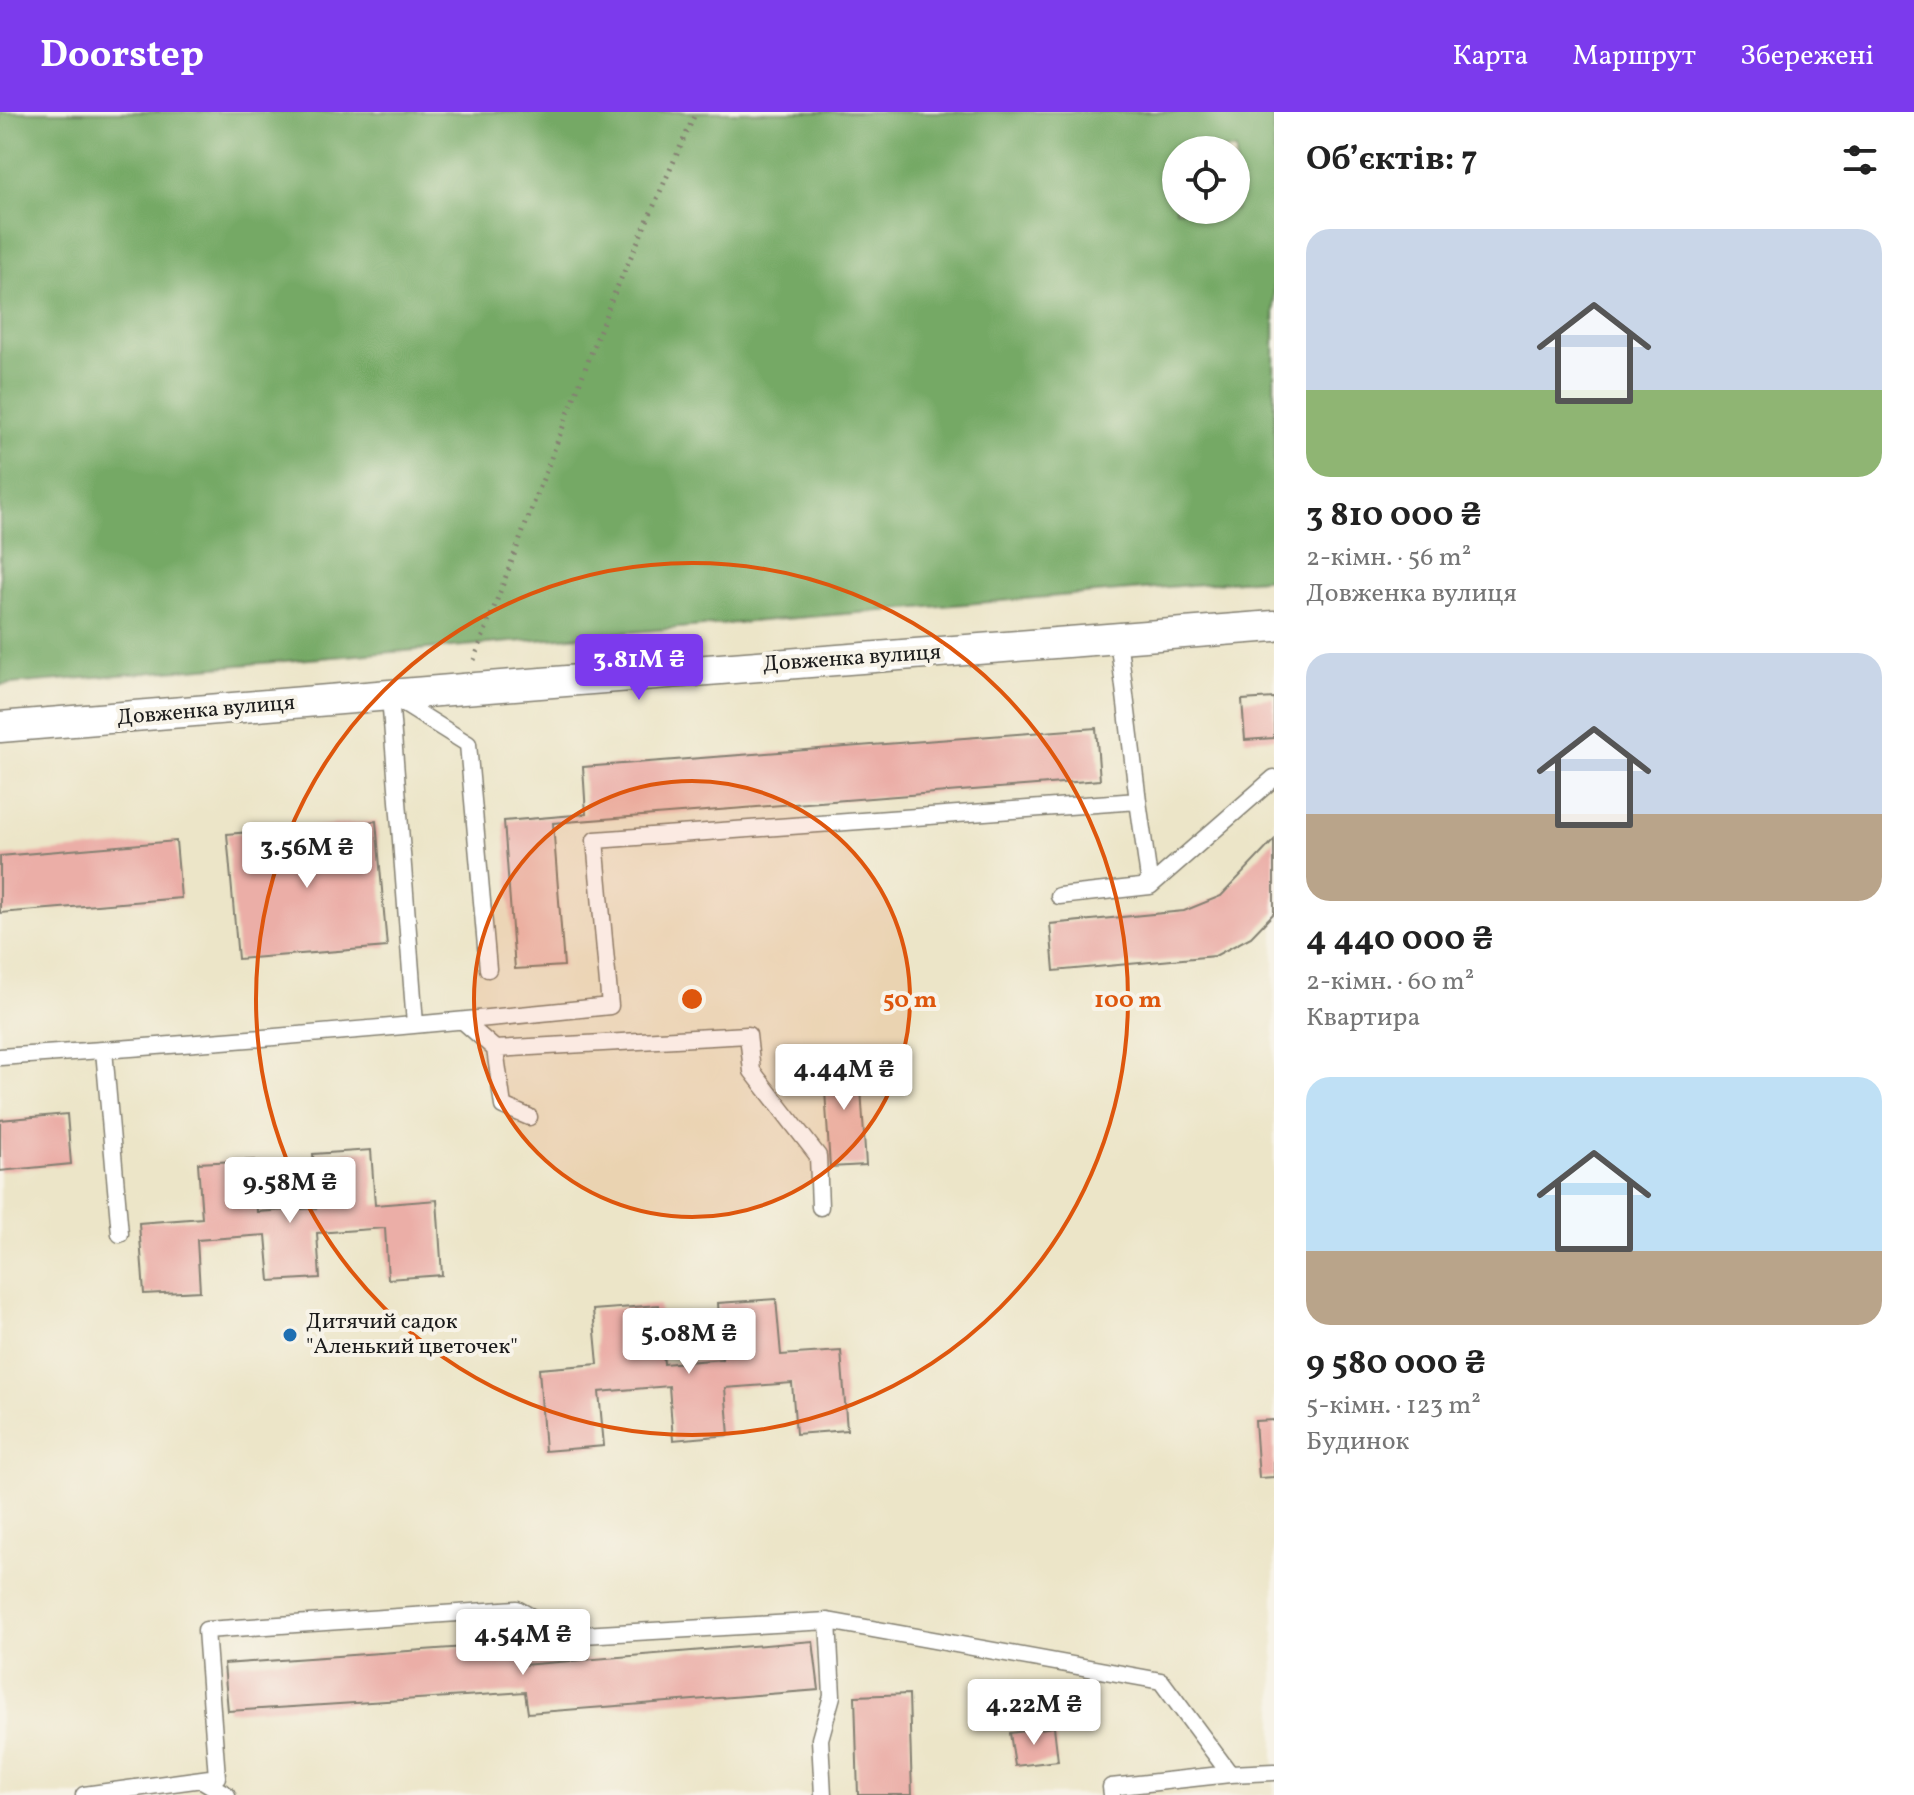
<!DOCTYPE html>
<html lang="uk">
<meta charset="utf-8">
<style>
:root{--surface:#fff;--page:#f6f6f6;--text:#222;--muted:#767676;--accent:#7c3aed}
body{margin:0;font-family:Vollkorn,serif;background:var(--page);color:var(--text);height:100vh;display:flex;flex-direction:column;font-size:30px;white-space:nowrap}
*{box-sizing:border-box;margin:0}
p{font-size:26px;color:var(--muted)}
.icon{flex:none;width:44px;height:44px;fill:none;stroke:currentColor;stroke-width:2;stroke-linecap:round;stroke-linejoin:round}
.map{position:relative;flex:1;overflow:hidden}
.details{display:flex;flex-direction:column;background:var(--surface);width:640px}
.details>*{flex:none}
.controls{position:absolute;left:1162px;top:24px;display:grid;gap:16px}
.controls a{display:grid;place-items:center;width:88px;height:88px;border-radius:50%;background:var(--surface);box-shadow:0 2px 6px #0004;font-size:40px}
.price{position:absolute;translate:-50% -68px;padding:0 18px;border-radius:8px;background:#fff;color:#222;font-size:26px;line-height:52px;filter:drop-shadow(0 2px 4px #0008)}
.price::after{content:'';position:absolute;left:50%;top:48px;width:24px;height:18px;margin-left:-12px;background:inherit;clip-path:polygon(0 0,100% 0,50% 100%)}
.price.active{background:var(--accent);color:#fff}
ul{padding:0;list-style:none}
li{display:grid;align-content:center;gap:16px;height:424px;padding:0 32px}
li span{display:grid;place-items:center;height:248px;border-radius:24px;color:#555}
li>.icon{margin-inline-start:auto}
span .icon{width:144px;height:144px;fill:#fffc;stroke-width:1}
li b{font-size:34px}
h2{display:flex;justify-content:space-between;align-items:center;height:96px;padding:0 32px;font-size:34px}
header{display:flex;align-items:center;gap:48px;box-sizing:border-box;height:112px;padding:0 40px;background:var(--accent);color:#fff}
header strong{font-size:38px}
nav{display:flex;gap:44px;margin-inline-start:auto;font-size:28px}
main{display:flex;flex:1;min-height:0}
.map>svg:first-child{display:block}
.forest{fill:#75a965;stroke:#486240;stroke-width:2;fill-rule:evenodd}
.building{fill:#ebaea7}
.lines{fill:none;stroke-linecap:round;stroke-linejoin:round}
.service-casing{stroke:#848072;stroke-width:19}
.minor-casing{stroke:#848072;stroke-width:33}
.path{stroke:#848072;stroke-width:5;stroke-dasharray:2 6;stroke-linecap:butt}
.service{stroke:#fff;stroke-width:16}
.minor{stroke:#fff;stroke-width:30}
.ring{fill:none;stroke:#de560d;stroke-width:4}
.poi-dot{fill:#1f6fb2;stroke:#f7f3e8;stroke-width:3}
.labels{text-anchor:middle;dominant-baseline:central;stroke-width:8;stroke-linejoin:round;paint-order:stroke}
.street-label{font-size:22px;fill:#1c1c1c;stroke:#f7f3e8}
.poi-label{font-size:22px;fill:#1c1c1c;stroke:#f7f3e8;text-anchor:start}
.centre{fill:#de560d;stroke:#f7f3e8;stroke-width:4}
.ring-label{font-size:24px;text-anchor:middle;font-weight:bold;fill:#de560d;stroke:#f7f3e8;stroke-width:8;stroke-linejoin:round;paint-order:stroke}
</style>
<header>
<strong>Doorstep</strong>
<nav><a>Карта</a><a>Маршрут</a><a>Збережені</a></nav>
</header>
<main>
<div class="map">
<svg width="1274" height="1683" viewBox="0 0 1274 1683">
<rect width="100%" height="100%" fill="#f7f3e8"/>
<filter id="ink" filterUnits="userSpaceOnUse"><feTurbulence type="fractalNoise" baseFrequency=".0125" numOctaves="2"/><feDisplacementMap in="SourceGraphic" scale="16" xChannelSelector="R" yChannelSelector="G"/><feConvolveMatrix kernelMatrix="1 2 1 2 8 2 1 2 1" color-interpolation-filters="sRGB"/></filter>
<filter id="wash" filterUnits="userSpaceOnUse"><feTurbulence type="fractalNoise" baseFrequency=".006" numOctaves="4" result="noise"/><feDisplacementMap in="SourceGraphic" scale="32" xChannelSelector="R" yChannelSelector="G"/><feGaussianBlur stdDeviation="1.8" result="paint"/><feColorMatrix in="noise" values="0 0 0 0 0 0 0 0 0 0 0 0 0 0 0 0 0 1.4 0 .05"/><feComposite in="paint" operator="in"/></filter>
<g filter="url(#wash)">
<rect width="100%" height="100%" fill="#ece5c8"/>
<path class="forest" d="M0,0h1274v466l-1274,107zM1176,38h60v60h-60z"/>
<g id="blocks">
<path class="building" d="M1274,586v40l-29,2 -3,-40z
M1096,616l4,52 -547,43 11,143 -49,3 -11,-148 82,-7 -3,-47z
M376,709l11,126 -149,12 -11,-125z
M1274,728v73l-23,24 -36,19 -161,15 -4,-47 134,-13 37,-15z
M176,729l5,57 -181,15v-57z
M859,946l7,107 -36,2 -7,-107z
M67,1002l4,50 -71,7v-51z
M371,1038l4,55 62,-5 5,75 -54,4 -3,-51 -68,5 3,45 -50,3 -4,-46 -69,5 3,51 -56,3 -5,-71 63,-5 -4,-55 56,-3 3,52 60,-4 -4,-54z
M776,1187l5,56 60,-4 6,79 -51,4 -4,-51 -67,5 4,47 -56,5 -4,-54 -70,6 5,54 -59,5 -6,-82 59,-5 -5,-54 66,-5 5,59 58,-5 -4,-56z
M1274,1308v57l-15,1 -4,-57z
M813,1529l6,49 -291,23 -3,-21 -297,19 -4,-47 297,-21 2,22z
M909,1582l3,101h-54l-3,-99z
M1054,1615l4,34 -43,5 -5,-33z"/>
</g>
</g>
<g filter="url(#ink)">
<use href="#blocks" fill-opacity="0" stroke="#848072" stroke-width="2"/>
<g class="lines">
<g class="service-casing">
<path id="service" d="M390,584l25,328
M393,585l75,47 20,225
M1138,689l12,85
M1059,784l91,-10 124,-108
M463,909l32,28
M104,938l16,184
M0,945c204,-13 407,-30 610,-51l-15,-166 543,-39 -20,-163
M529,1005l-26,-11 -8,-57 253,-14 4,36 66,85 2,51
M202,1668l25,15
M84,1683l133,-18 -11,-147 311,-21 48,27 263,-15 333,60 69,93
M823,1683l-3,-56 12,-43 -4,-75
M1112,1683l-1,-8 119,-13 44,-2"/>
</g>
<g class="minor-casing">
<path id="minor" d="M0,615l463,-38 811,-63"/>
</g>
<path class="path" d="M474,548l137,-359 85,-189"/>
<use href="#service" class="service"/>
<use href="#minor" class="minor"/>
</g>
</g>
<circle cx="692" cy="887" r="218" fill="#de560d" fill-opacity=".12"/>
<g class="ring">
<circle cx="692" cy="887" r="218"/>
<circle cx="692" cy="887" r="436"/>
</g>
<circle class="poi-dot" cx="290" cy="1223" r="8"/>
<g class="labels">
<g class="street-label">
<text transform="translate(852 547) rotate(-4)">Довженка вулиця</text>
<text transform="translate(206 599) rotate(-5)">Довженка вулиця</text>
</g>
<g class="poi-label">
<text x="306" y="1210">Дитячий садок<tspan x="306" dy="25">"Аленький цветочек"</tspan></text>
</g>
</g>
<circle cx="692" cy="887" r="12" class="centre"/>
<g class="ring-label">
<text x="910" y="895">50 m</text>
<text x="1128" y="895">100 m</text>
</g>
</svg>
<div class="controls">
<a><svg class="icon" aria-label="locate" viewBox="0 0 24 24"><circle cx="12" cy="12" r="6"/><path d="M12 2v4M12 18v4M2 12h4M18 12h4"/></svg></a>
</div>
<b class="price active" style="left:639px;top:590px">3.81M ₴</b>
<b class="price" style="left:307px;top:778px">3.56M ₴</b>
<b class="price" style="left:844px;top:1000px">4.44M ₴</b>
<b class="price" style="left:290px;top:1113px">9.58M ₴</b>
<b class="price" style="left:689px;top:1264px">5.08M ₴</b>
<b class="price" style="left:523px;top:1565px">4.54M ₴</b>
<b class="price" style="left:1034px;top:1635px">4.22M ₴</b>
</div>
<section class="details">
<h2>Об’єктів: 7<svg class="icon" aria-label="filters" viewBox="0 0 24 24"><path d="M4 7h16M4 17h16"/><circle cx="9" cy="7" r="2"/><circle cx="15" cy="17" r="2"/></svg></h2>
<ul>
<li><span style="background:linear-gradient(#c9d6e8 65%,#8fb573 0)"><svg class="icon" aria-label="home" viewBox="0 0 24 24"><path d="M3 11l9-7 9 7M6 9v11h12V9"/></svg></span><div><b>3 810 000 ₴</b><p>2-кімн. · 56 m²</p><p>Довженка вулиця</p></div></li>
<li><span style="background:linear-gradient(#c9d6e8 65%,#b9a48a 0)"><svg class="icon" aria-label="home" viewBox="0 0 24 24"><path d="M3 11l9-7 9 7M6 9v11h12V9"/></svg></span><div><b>4 440 000 ₴</b><p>2-кімн. · 60 m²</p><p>Квартира</p></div></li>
<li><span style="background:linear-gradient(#bfe0f5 70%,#b9a48a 0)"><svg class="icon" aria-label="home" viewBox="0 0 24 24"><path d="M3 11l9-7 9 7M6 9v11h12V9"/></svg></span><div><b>9 580 000 ₴</b><p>5-кімн. · 123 m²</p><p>Будинок</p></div></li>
</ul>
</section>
</main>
